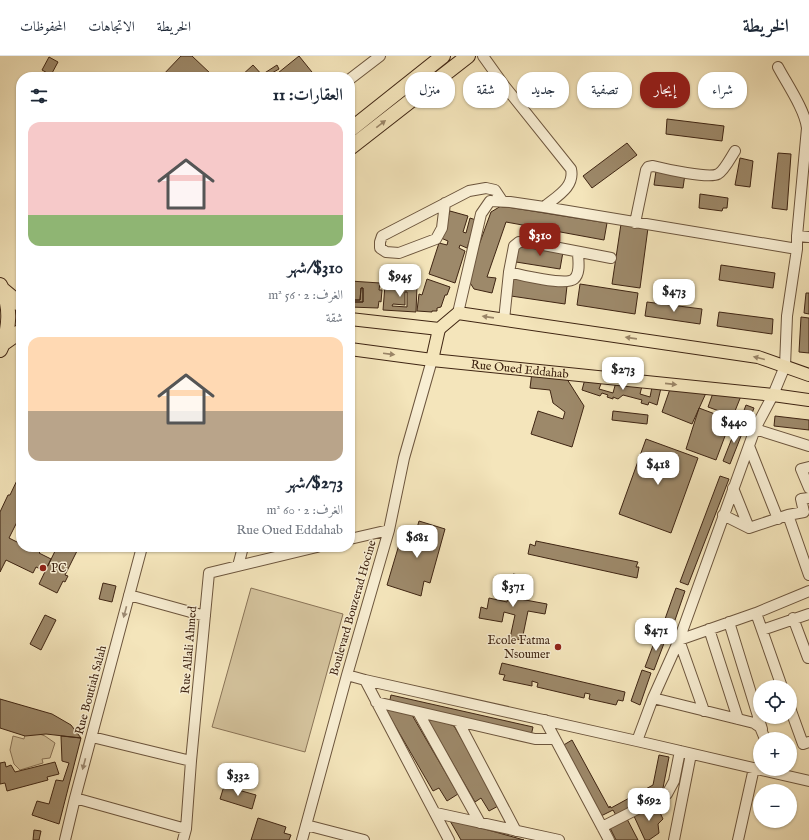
<!DOCTYPE html>
<html lang="ar">
<meta charset="utf-8">
<style>
:root{--surface:#fff;--page:#f2f2f3;--text:#1f2937;--muted:#747a83;--line:#e0e1e3;--accent:#8f2418}
body{margin:0;font-family:"IM FELL English",Amiri,serif;background:var(--page);color:var(--text);direction:rtl;height:100vh;display:flex;flex-direction:column;font-size:15px;white-space:nowrap}
*{box-sizing:border-box;margin:0}
p{font-size:13px;color:var(--muted)}
.icon{flex:none;width:22px;height:22px;fill:none;stroke:currentColor;stroke-width:2;stroke-linecap:round;stroke-linejoin:round}
.map{position:relative;flex:1;overflow:hidden;direction:ltr}
.sheet{position:absolute;left:16px;top:16px;width:339px;height:480px;display:flex;flex-direction:column;background:var(--surface);border-radius:16px;box-shadow:0 1px 3px #0004;direction:rtl}
.sheet>*{flex:none}
.banner{position:absolute;left:367px;top:16px;width:380px;height:36px;direction:rtl;display:flex;gap:8px}
.controls{position:absolute;left:753px;top:624px;display:grid;gap:8px}
.controls a{display:grid;place-items:center;width:44px;height:44px;border-radius:50%;background:var(--surface);box-shadow:0 1px 3px #0004;font-size:20px}
.price{position:absolute;translate:-50% -34px;padding:0 9px;border-radius:8px;background:#fff;color:#222;font-size:13px;line-height:26px;filter:drop-shadow(0 1px 2px #0008)}
.price::after{content:'';position:absolute;left:50%;top:24px;width:12px;height:9px;margin-left:-6px;background:inherit;clip-path:polygon(0 0,100% 0,50% 100%)}
.price.on{background:var(--accent);color:#fff}
ul{padding:0;list-style:none}
li{display:grid;align-content:center;gap:8px;height:212px;padding:0 12px}
li span{display:grid;place-items:center;height:124px;border-radius:12px;color:#555}
li>.icon{margin-inline-start:auto}
span .icon{width:72px;height:72px;fill:#fffc;stroke-width:1}
li b{font-size:17px}
h2{display:flex;justify-content:space-between;align-items:center;height:48px;padding:0 12px;font-size:17px}
.tag{padding:0 14px;border-radius:16px;background:var(--surface);box-shadow:0 1px 3px #0004;font-size:14px;line-height:36px}
.tag.on{background:var(--accent);color:#fff}
header{display:flex;align-items:center;gap:24px;box-sizing:border-box;height:56px;padding:0 20px;background:var(--surface);border-bottom:1px solid var(--line)}
header strong{font-size:19px}
nav{display:flex;gap:22px;margin-inline-start:auto;font-size:14px}
.map>svg:first-child{display:block}
.green{fill:#d5c49e;stroke:#8a7458}
.building{fill:#9d896a;stroke:#3f2513;fill-rule:evenodd}
.lines{fill:none;stroke-linecap:round;stroke-linejoin:round}
.minor-casing{stroke:#6c553d;stroke-width:12}
.major-casing{stroke:#3f2513;stroke-width:14}
.highway-casing{stroke:#3f2513;stroke-width:16}
.minor{stroke:#f8eed3;stroke-width:10}
.major{stroke:#f4e5bb;stroke-width:12}
.highway{stroke:#f4e5bb;stroke-width:14}
.oneway{fill:#9a8567}
.oneway2{fill:#9c8a73}
.poi-dot{fill:#8f2418;stroke:#f8eed3;stroke-width:1.5}
.labels{text-anchor:middle;dominant-baseline:central;stroke-width:3;stroke-linejoin:round;paint-order:stroke}
.street-label{font-size:12px;fill:#3f2513;stroke:#f8eed3}
.poi-label{font-size:12px;fill:#3f2513;stroke:#f8eed3;text-anchor:start}
</style>
<header>
<strong>الخريطة</strong>
<nav><a>الخريطة</a><a>الاتجاهات</a><a>المحفوظات</a></nav>
</header>
<div class="map">
<svg width="809" height="784" viewBox="0 0 809 784">
<rect width="100%" height="100%" fill="#f4e5bb"/>
<filter id="stains"><feTurbulence type="fractalNoise" baseFrequency=".005" numOctaves="4"/><feColorMatrix values="0 0 0 0 .2 0 0 0 0 .09 0 0 0 0 .02 0 0 0 .5 -.17"/></filter>
<radialGradient id="worn" r=".72"><stop offset=".6" stop-color="#630" stop-opacity="0"/><stop offset="1" stop-color="#630" stop-opacity=".3"/></radialGradient>
<path class="green" d="M251,532l92,26 -38,138 -93,-25z
M26,673l19,7 10,7 -5,15 -8,1 1,4 -23,7 -6,-6 -4,-14 3,-14 11,3z"/>
<path class="building" d="M181,0h11l20,19 -2,2h-49z
M299,0l17,21h-43z
M49,1l9,5 -7,13 -9,-5z
M253,9l11,12h-24z
M277,9l2,4 -14,8 -2,-3z
M667,63l57,7 -2,15 -56,-7z
M627,87l10,12 -45,33 -9,-12z
M778,97l13,1 -4,56 -15,-2z
M740,102l13,3 -3,26 -15,-2z
M656,115l29,3 -2,14 -29,-3z
M700,138l28,4 -1,10h-4l-1,3 -23,-3z
M501,150l106,17 -3,17 -98,-18 -19,55 9,1 -4,15 -18,-4 -7,-11 24,-66z
M450,155l18,5 -5,16 3,1 4,-15 6,2 -9,28 -7,-3 -1,3 6,3 -10,32 -26,-9 10,-31 8,2 1,-4 -7,-3z
M621,168l27,4 -8,60 -28,-4z
M519,189l44,7 -3,17 -44,-7z
M721,209l54,8 -2,15 -54,-8z
M513,222l54,8 -2,18 -54,-8z
M427,223l23,8 -3,8h-2l-4,12 -4,1v3h-5v1l-15,-1 2,-17 3,1z
M350,225l30,2 -1,7h3l-1,12 -2,-1 -1,7 -28,-1v-5h13v-14h-2l-1,12h-10z
M580,228l58,9 -3,21 -58,-9z
M385,229l32,1 -1,26 -33,-2zM405,236h2v15l-15,-1 1,-2 12,1z
M361,232h2v14h-13v-2h10z
M806,237h3v21l-5,-1z
M647,246l55,7 -2,15 -55,-8z
M719,256l54,7 -1,15 -55,-8z
M801,261l8,1v35l-10,-1z
M532,316l33,4 19,30 -12,41 -41,-13 7,-23 25,8 2,-7 -12,-9 -3,-13 -20,-2z
M585,323l17,2 -3,8 14,4 3,-11 26,4 -2,8 10,3 2,-10 9,1 -4,17 -8,-3 -1,3 -7,-2 1,-3 -19,-5 -5,4 -5,-2v2l-6,-2 1,-2 -6,-2 -2,3 -18,-6z
M670,333l36,4 -14,31 -30,-12z
M713,337l28,3 -8,20 -25,-9z
M746,349l8,3 -6,16 -8,-3z
M699,352l32,12 -15,40 -30,-11z
M613,355l35,4 -1,9 -35,-4z
M775,360l34,4v10l-35,-4z
M738,367l7,3 -15,38 -7,-3z
M646,383l52,19 -27,75 -52,-19z
M21,416v42l-12,24 12,6v3h10l9,5 -1,1 12,6 -6,12 -9,-4 -3,6 -27,-13 -6,12v-60l8,-17h2z
M720,420l9,3 -41,106 -8,-3z
M419,465l26,8 -15,54 -6,-2 -3,15 -34,-11 14,-47 6,2 1,-6 7,1z
M536,485l102,21 -2,5h3l-2,11 -109,-24 2,-10 5,2z
M57,491h22l-14,28 3,1 -3,6 -2,-1 -6,12 -18,-9z
M513,518l11,2 -4,23 27,5 -2,10 -17,-3 -6,29 -12,-2 5,-23 -11,-3 -2,10 -23,-4 2,-11 6,2 2,-11 18,4z
M103,527l13,3 -4,16 -13,-3z
M676,532l9,3 -11,32 -9,-4z
M45,559l11,5 -15,30 -11,-6z
M657,579l9,3 -12,32 -9,-3z
M502,607l123,29 -2,9 -5,-1 -2,5 -27,-6 1,-5 -5,-1 -1,5 -47,-11 1,-4 -6,-2v5l-29,-6 2,-5 -6,-1z
M642,614l9,3 -11,32 -9,-4z
M391,639l142,32 -2,9 -142,-32z
M0,643l52,15 19,11 10,13 -35,-4 -21,2 -25,-8z
M383,649l29,10 46,79 -11,7 -8,-13 -6,3z
M425,659l29,11 46,79 -11,6 -8,-13 -6,4z
M61,680l20,2 -22,86 -27,-9 5,-14 12,3 7,-24 7,1 6,-18 -7,-2z
M572,684l37,68 1,-2 1,2 42,-23 6,-30 10,2 -6,31 -5,7 -41,22 -4,-7 -12,6 -39,-70z
M5,706l1,5 5,-2 4,7 40,-10 4,12 -12,3 1,3 -41,11 -2,-8 -5,1v-21z
M224,730l32,9 -4,14 -32,-10z
M656,748l7,15 -5,5 1,9 -10,7h-4l-12,-26z
M626,761l12,23h-22l-7,-14z
M258,762l28,9 -2,6 7,2 -2,5h-38z
M449,763l75,21h-63z
M34,774l7,1 -2,9h-6z"/>
<g class="lines">
<g class="minor-casing">
<path id="minor" d="M483,0l20,28 68,85c4,18 -14,27 -27,38
M778,11c9,17 27,43 29,61l-10,108
M350,23l30,-23
M445,147l-3,25 -6,11 -37,14 -13,-1 -6,-4v-6l2,-6 87,-45 17,-3 9,2 8,12
M635,167l11,-53 2,-3 5,-1c12,3 56,13 65,8 6,-3 13,-17 17,-23
M509,216c11,3 57,14 65,7 7,-6 4,-19 4,-27
M458,257l23,-99 9,-13 20,1 34,5 253,42
M504,264l5,-48 5,-26 5,-4h9l83,16
M755,373l54,17
M749,390l29,73
M809,411l-8,2 8,19
M733,432l16,40
M723,459l26,13 39,-13 21,60
M788,459l16,-3 -3,-13 8,-1
M350,483l39,-9
M238,510l5,-19
M129,539l76,21
M756,557l53,-22
M793,562l15,40
M729,566l33,107
M709,573l29,90
M762,574l47,-16
M347,619l18,5 84,160
M365,624l272,61 172,40
M653,642l101,25 6,4 5,12
M376,646l159,37h20
M790,652l13,36 6,-2
M704,655l-25,-71 77,-27 26,74
M418,656l62,111
M545,664l64,120
M458,665l58,110
M92,681l99,24
M637,685l16,-43 26,-58 76,-211 18,-34 12,-29 2,-50 10,-67v-13l12,1
M75,742l111,31
M436,757l123,27
M306,769l58,15
M602,771l65,-33 7,-13 6,-30
M65,784l10,-42 67,-251
M183,784l3,-11 5,-68 18,-188 108,-26
M302,784l45,-165 42,-145 15,-72 28,-98
M674,784l17,-86
M738,784l16,-72"/>
</g>
<g class="major-casing">
<g id="major">
<path d="M350,263l89,10 19,-16 300,44 51,18"/>
<path id="s1" d="M350,293l82,11 341,35 36,5"/>
<path d="M432,304l7,-31"/>
</g>
</g>
<g class="highway-casing">
<path id="highway" d="M350,74l93,-74
M350,92l118,-92
M0,229c12,19 10,46 0,65
M3,234l18,15
M4,287l17,-12"/>
</g>
<use href="#minor" class="minor"/>
<use href="#major" class="major"/>
<use href="#highway" class="highway"/>
</g>
<defs><path id="oneway-solid" d="M-6-.8H1V-3.2L6.5 0L1 3.2V.8H-6Z"/></defs>
<g class="oneway">
<use href="#oneway-solid" transform="translate(381 68) rotate(-38)"/>
<use href="#oneway-solid" transform="translate(488 261) rotate(-172)"/>
<use href="#oneway-solid" transform="translate(631 282) rotate(-172)"/>
<use href="#oneway-solid" transform="translate(389 298) rotate(7)"/>
<use href="#oneway-solid" transform="translate(759 302) rotate(-166)"/>
<use href="#oneway-solid" transform="translate(671 328) rotate(6)"/>
</g>
<g class="oneway2">
<use href="#oneway-solid" transform="translate(125 556) rotate(105)"/>
<use href="#oneway-solid" transform="translate(84 708) rotate(105)"/>
</g>
<g class="poi-dot">
<circle cx="43" cy="512" r="4"/>
<circle cx="558" cy="591" r="4"/>
</g>
<g class="labels">
<g class="street-label">
<text stroke="none"><textPath href="#s1" startOffset="171">Rue Oued Eddahab</textPath></text>
<text transform="translate(353 552) rotate(-74)">Boulevard Bouzerad Hocine</text>
<text transform="translate(189 594) rotate(-85)">Rue Allali Ahmed</text>
<text transform="translate(91 634) rotate(-75)">Rue Boutiah Salah</text>
</g>
<g class="poi-label">
<text x="51" y="512">PC</text>
<text x="550" y="584" text-anchor="end">Ecole Fatma<tspan x="550" dy="14">Nsoumer</tspan></text>
</g>
</g>
<rect width="100%" height="100%" filter="url(#stains)"/>
<rect width="100%" height="100%" fill="url(#worn)"/>
</svg>
<div class="controls">
<a><svg class="icon" aria-label="locate" viewBox="0 0 24 24"><circle cx="12" cy="12" r="6"/><path d="M12 2v4M12 18v4M2 12h4M18 12h4"/></svg></a>
<a>+</a>
<a>−</a>
</div>
<b class="price on" style="left:540px;top:201px">$310</b>
<b class="price" style="left:400px;top:242px">$945</b>
<b class="price" style="left:674px;top:257px">$473</b>
<b class="price" style="left:623px;top:335px">$273</b>
<b class="price" style="left:734px;top:388px">$440</b>
<b class="price" style="left:658px;top:430px">$418</b>
<b class="price" style="left:417px;top:503px">$681</b>
<b class="price" style="left:513px;top:552px">$371</b>
<b class="price" style="left:656px;top:596px">$471</b>
<b class="price" style="left:238px;top:741px">$332</b>
<b class="price" style="left:649px;top:766px">$692</b>
<div class="banner">
<a class="tag">شراء</a>
<a class="tag on">إيجار</a>
<a class="tag">تصفية</a>
<a class="tag">جديد</a>
<a class="tag">شقة</a>
<a class="tag">منزل</a>
</div>
<section class="sheet">
<h2>العقارات: 11<svg class="icon" aria-label="filters" viewBox="0 0 24 24"><path d="M4 7h16M4 17h16"/><circle cx="9" cy="7" r="2"/><circle cx="15" cy="17" r="2"/></svg></h2>
<ul>
<li><span style="background:linear-gradient(#f6c9c9 75%,#8fb573 0)"><svg class="icon" aria-label="home" viewBox="0 0 24 24"><path d="M3 11l9-7 9 7M6 9v11h12V9"/></svg></span><div><b>$310/شهر</b><p>الغرف: 2 · 56 m²</p><p>شقة</p></div></li>
<li><span style="background:linear-gradient(#ffd9b3 60%,#b9a48a 0)"><svg class="icon" aria-label="home" viewBox="0 0 24 24"><path d="M3 11l9-7 9 7M6 9v11h12V9"/></svg></span><div><b>$273/شهر</b><p>الغرف: 2 · 60 m²</p><p>Rue Oued Eddahab</p></div></li>
</ul>
</section>
</div>
